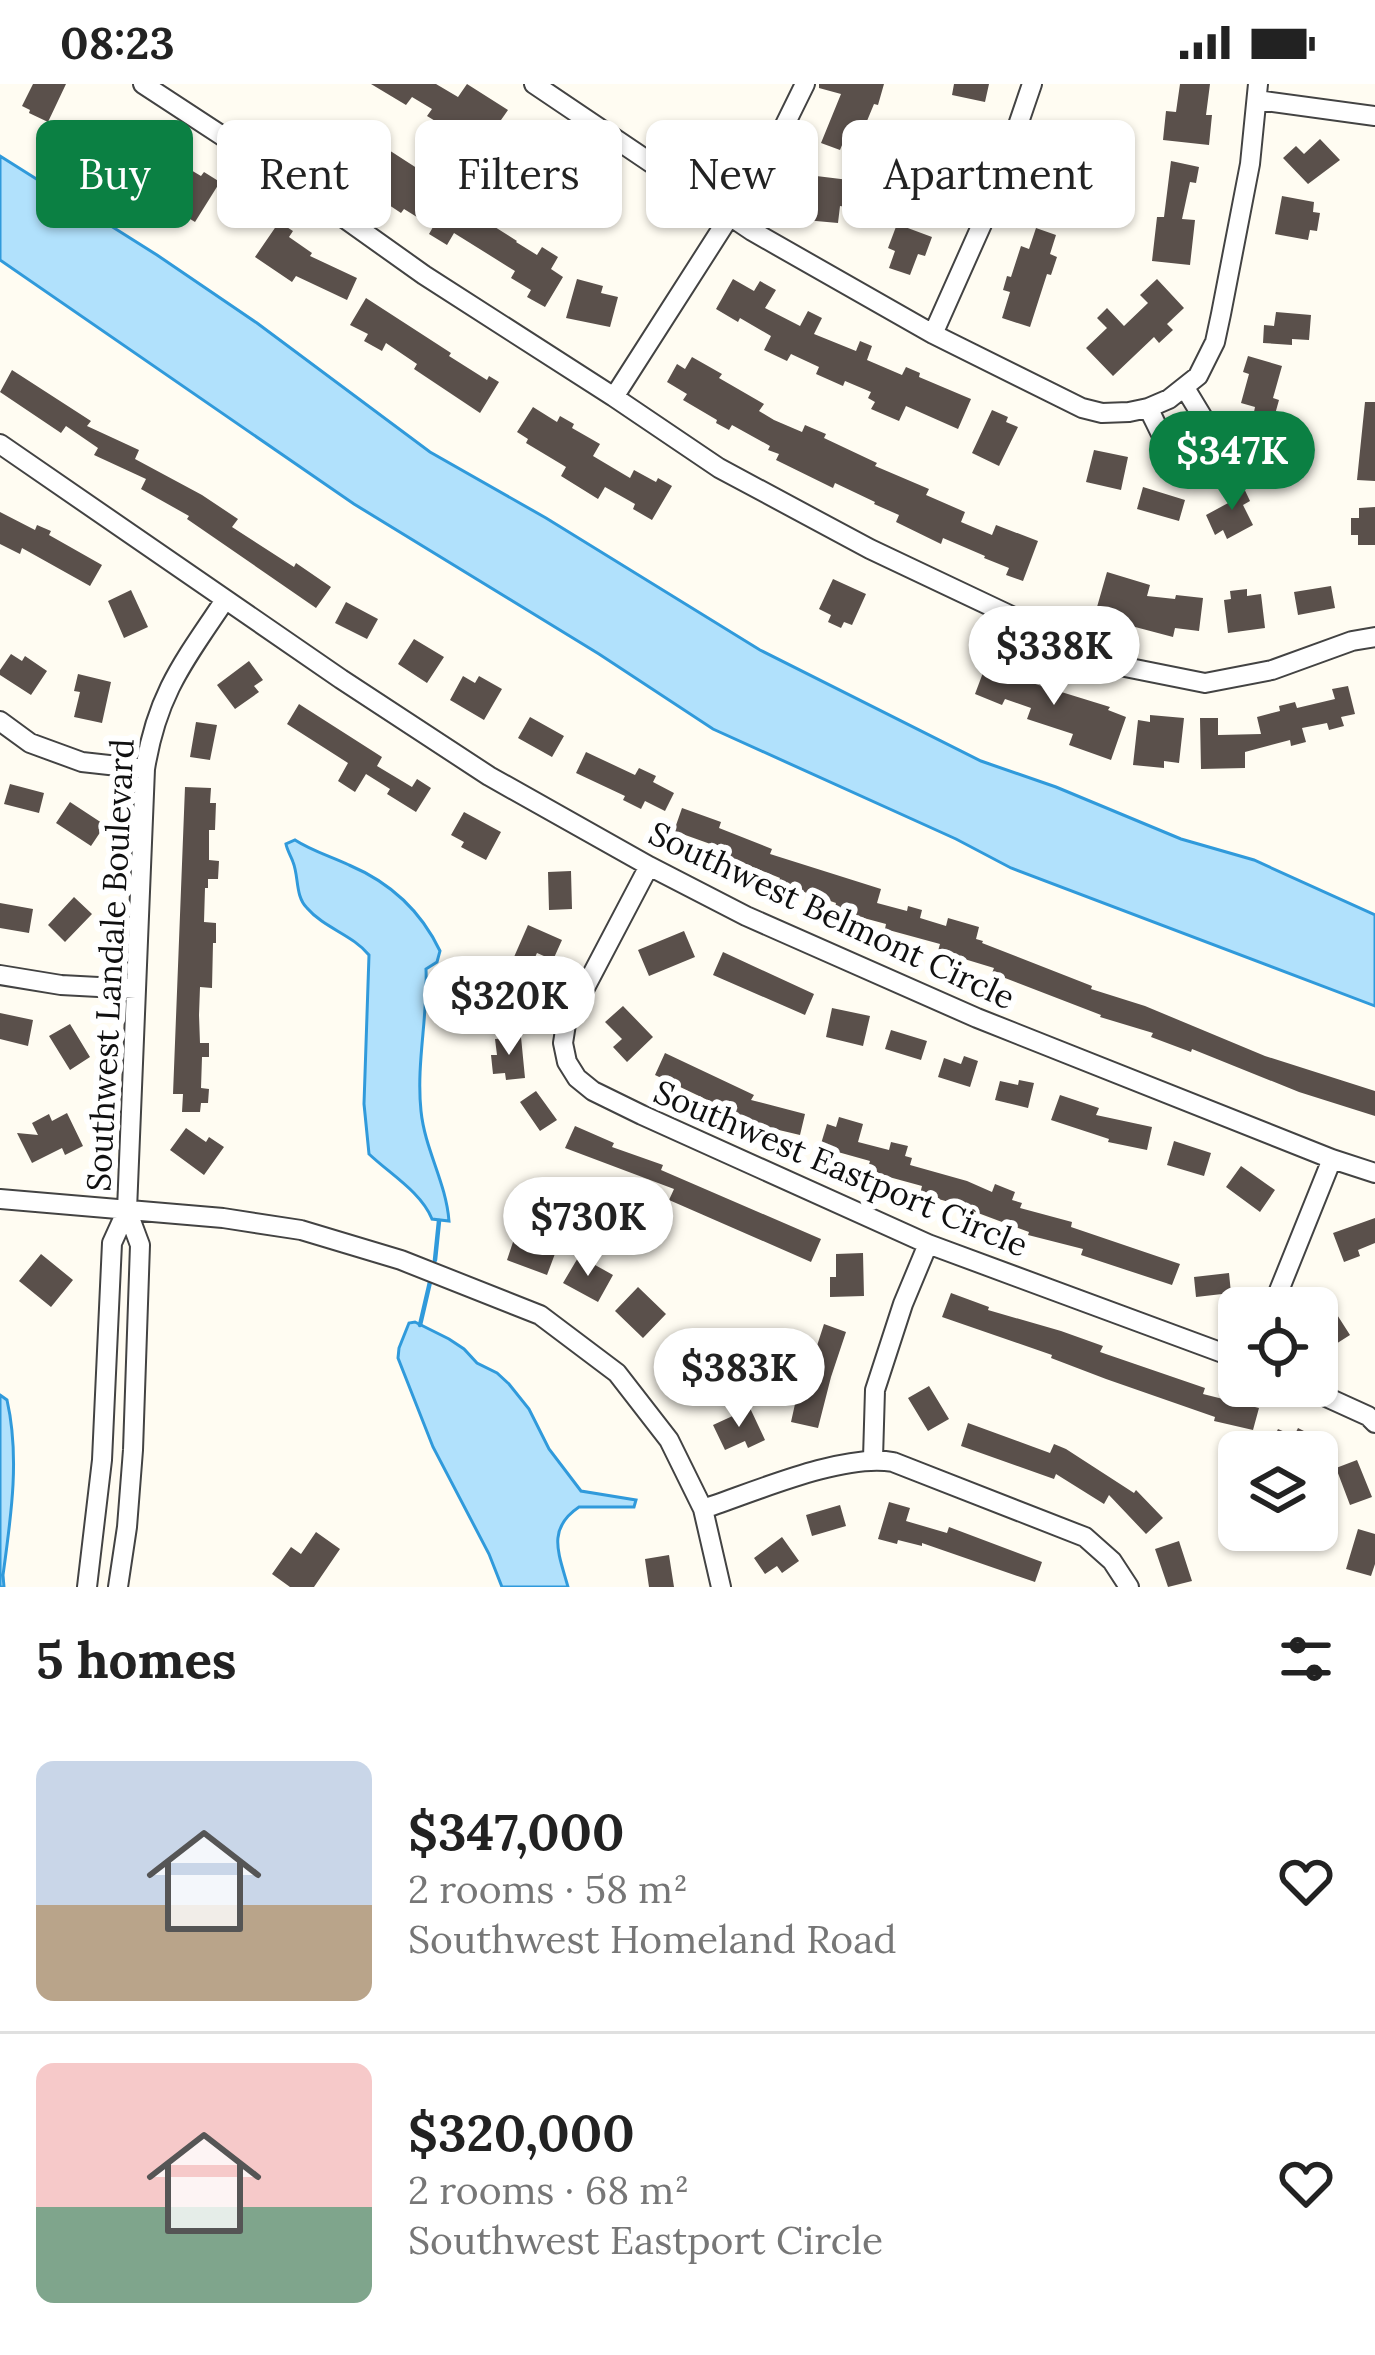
<!DOCTYPE html>
<meta charset="utf-8">
<style>
:root{--surface:#fff;--page:#f2f2f2;--text:#222;--muted:#767676;--line:#e0e0e0;--accent:#0b8043}
body{margin:0;font-family:Lora,serif;background:var(--page);color:var(--text);height:100vh;display:flex;flex-direction:column;font-size:45px;white-space:nowrap}
*{box-sizing:border-box;margin:0}
p{font-size:39px;color:var(--muted)}
.icon{flex:none;width:66px;height:66px;fill:none;stroke:currentColor;stroke-width:2;stroke-linecap:round;stroke-linejoin:round}
.map{position:relative;height:1503px;overflow:hidden}
.sheet{display:flex;flex-direction:column;background:var(--surface);flex:1}
.sheet>*{flex:none}
.hud{position:absolute;left:36px;top:36px;width:1305px;height:108px;display:flex;gap:24px}
.buttons{position:absolute;left:1218px;top:1203px;display:grid;gap:24px}
.buttons a{display:grid;place-items:center;width:120px;height:120px;border-radius:18px;background:var(--surface);box-shadow:0 3px 9px #0004;font-size:60px}
.price{position:absolute;translate:-50% -102px;padding:0 27px;border-radius:42px;background:#fff;color:#222;font-size:39px;line-height:78px;filter:drop-shadow(0 3px 6px #0008)}
.price::after{content:'';position:absolute;left:50%;top:72px;width:36px;height:27px;margin-left:-18px;background:inherit;clip-path:polygon(0 0,100% 0,50% 100%)}
.price.on{background:var(--accent);color:#fff}
ul{padding:0;list-style:none}
li{display:flex;align-items:center;gap:36px;height:300px;padding:0 36px}
li+li{border-top:3px solid var(--line)}
li span{display:grid;place-items:center;flex:none;width:336px;height:240px;border-radius:18px;color:#555}
li>.icon{margin-inline-start:auto}
span .icon{width:144px;height:144px;fill:#fffc;stroke-width:1}
li b{font-size:51px}
h2{display:flex;justify-content:space-between;align-items:center;height:144px;padding:0 36px;font-size:51px}
.pill{padding:0 42px;border-radius:18px;background:var(--surface);box-shadow:0 3px 9px #0004;font-size:42px;line-height:108px}
.pill.on{background:var(--accent);color:#fff}
.status{display:flex;justify-content:space-between;align-items:center;height:84px;padding:0 60px;background:var(--surface);direction:ltr}
.status svg{height:33px;fill:currentColor}
.map>svg:first-child{display:block}
.water{fill:#b1e1fc;stroke:#309adb;stroke-width:3}
.lines{fill:none;stroke-linecap:round;stroke-linejoin:round}
.stream{stroke:#309adb;stroke-width:4.5}
.building{fill:#5a504b}
.minor-casing{stroke:#434343;stroke-width:22}
.minor{stroke:#fff;stroke-width:18}
.labels{text-anchor:middle;dominant-baseline:central;stroke-width:12;stroke-linejoin:round;paint-order:stroke}
.street-label{font-size:33px;fill:#101010;stroke:#fff}
</style>
<div class="status"><b>08:23</b><svg viewBox="0 0 49 12"><path d="M0 12V9h3v3zM5 12V6h3v6zM10 12V3h3v9zM15 12V0h3v12zM26 1h20v11H26zM47 4h2v5h-2z"/></svg></div>
<div class="map">
<svg width="1375" height="1503" viewBox="0 0 1375 1503">
<rect width="100%" height="100%" fill="#fffcf2"/>
<path class="water" d="M0,72l157,99 100,68 173,129 116,66 214,132 221,111 75,26 125,52 73,21 121,55v91l-364,-138 -55,-29 -243,-110 -114,-75 -245,-150 -354,-244z
M295,756c17,11 35,16 54,25 40,17 72,46 91,86l-3,11 -11,7c2,48 -10,94 -5,142 4,39 25,71 28,110l-17,-2c-11,-27 -42,-45 -63,-65l-5,-50 5,-149c-16,-20 -45,-27 -62,-47 -12,-12 -8,-31 -14,-46 -2,-6 -6,-12 -7,-18z
M415,1238l34,17 15,10 13,14 20,10 12,11 20,25 20,40 32,42 55,9 -2,7h-55c-33,22 -20,47 -11,80h-66l-13,-33 -56,-107 -35,-89 1,-10 10,-25z
M0,1311l7,5c13,57 4,117 -4,175l1,12h-4z"/>
<g class="lines">
<path class="stream" d="M435,1176l4,-39
M420,1241l10,-43"/>
</g>
<path class="building" d="M33,0h33l-18,38 -19,-9 1,-3 -8,-4z
M371,0h65l22,13 9,-13 41,26 -7,10 21,13 -2,4 36,24 4,-8 24,16 2,-3 19,10 -4,8 17,9 -11,22 -18,-10 -3,5 -34,-16 -27,-18 7,-9 -22,-14 -4,7 -21,-13 -6,11 -16,-10 8,-12 -23,-15 -3,6 -18,-11 5,-7 -20,-12 -6,8z
M819,0h65l-6,21 -4,-1 -12,29 -13,-5 -9,22 -19,-7 20,-49 -22,-6z
M954,0h35l-4,18 -33,-7z
M1180,0h30l-4,31h6l-3,30 -46,-5 3,-29 10,1z
M335,37l25,16 3,-6 17,10 -2,2 48,31 -4,7 95,60 -1,1 21,13 5,-8 16,10 -7,12 12,8 -18,30 -18,-10 4,-7 -20,-12 4,-7 -61,-38 -7,12 -18,-11 4,-7 -29,-18 -3,4 -15,-10 5,-8 -32,-21 -4,5 -40,-26z
M1320,55l20,21 -32,24 -25,-26 13,-12 8,8z
M1171,77l28,6 -3,16 -6,-1 -8,37 13,1 -5,45 -38,-4 5,-44h7z
M179,79l22,13 3,-4 16,10 -25,40 -13,-8 4,-8 -10,-6 6,-9 -14,-9z
M800,90l49,6 -3,27 -6,-1 -2,17 -33,-3 3,-26 -10,-1z
M1282,112l32,6 -1,10 7,1 -3,18 -7,-1 -2,10 -33,-6z
M279,138l14,9 -4,6 23,16 -2,3 47,22 -10,22 -51,-24 -4,6 -37,-25z
M897,140l35,13 -7,19 -7,-2 -8,21 -21,-7 6,-17 -7,-3z
M1036,144l20,7 -6,19 7,3 -6,18 -4,-1 -17,53 -28,-9 8,-26 -7,-2 4,-14 4,1 10,-31 8,3z
M577,195l26,7 -2,7 17,4 -8,30 -44,-9z
M733,195l21,12 6,-10 16,9 -11,18 35,18 8,-15 14,7 -8,16 42,17 4,-10 12,5 -5,14 35,15 4,-8 14,6 -1,4 52,22 -13,30 -52,-23 -7,15 -28,-12 4,-7 -7,-4 3,-6 -26,-11 -2,5 -27,-12 3,-7 -28,-13 -4,7 -23,-11 7,-14 -31,-18 -2,4 -22,-13z
M1157,195l27,29 -17,16 6,6 -14,13 -5,-6 -41,39 -27,-28 21,-20 -10,-10 10,-10 17,18 24,-23 -8,-8z
M366,214l85,55 -2,3 38,24 2,-4 10,6 -19,31 -66,-44 3,-5 -31,-21 -4,8 -18,-10 4,-7 -18,-9z
M1276,228l35,3 -2,25 -17,-1v6l-29,-2 1,-18 10,1z
M1248,272l34,10 -9,32 6,2 -7,25 6,1 -10,45 -25,-5 12,-59 -14,-4 8,-29 -6,-2z
M692,273l30,17 -3,4 45,26 -5,7 15,9 28,12 3,-7 21,9 -2,4 53,25 -2,3 54,23 -3,6 39,17 -4,10 31,13 4,-10 42,16 -15,40 -17,-6 3,-7 -25,-10 1,-2 -42,-18 -2,6 -45,-22 3,-7 -25,-11 1,-2 -40,-19 -2,5 -57,-28 3,-6 -11,-4 2,-4 -38,-21 -3,5 -13,-7 1,-3 -34,-20 4,-6 -20,-12 10,-18 8,5z
M12,286l79,51 -4,5 52,24 -4,9 67,36 36,24 -6,8 62,40 2,-4 35,24 -15,21 -129,-89 2,-3 -48,-27 5,-10 -52,-24 4,-7 -32,-22 -5,7 -61,-41z
M1365,318h10v79l-18,-1z
M533,323l24,15 3,-6 14,8 -2,4 28,16 -7,12 37,22 4,-8 22,12 2,-4 14,8 -20,34 -19,-11 2,-5 -30,-17 -7,12 -37,-23 5,-9 -40,-24 2,-4 -11,-7z
M992,326l16,7 -2,5 12,5 -19,39 -27,-13z
M1094,366l34,7 -7,33 -35,-8z
M1241,398l9,19 -7,4 10,20 -26,14 -4,-9 -8,5 -9,-20 24,-13 -6,-11z
M1143,403l42,13 -6,21 -42,-12z
M1375,423v38h-17v-10h-7v-17h8v-10z
M0,428l35,18 2,-5 14,6 -2,4 53,30 -12,21 -68,-38 -2,6 -20,-10z
M1107,488l43,13 -3,11 28,3 1,-4 27,3 -4,33 -24,-3 -2,9 -53,-14 3,-8 -26,-8z
M833,495l33,15 -14,31 -8,-3 -3,6 -13,-6 3,-7 -12,-6z
M1331,502l4,22 -37,7 -4,-23z
M1247,505v7l14,-2 4,34 -37,5 -4,-33 7,-1 -1,-8z
M131,506l17,37 -24,11 -16,-37z
M346,518l32,17 -11,20 -32,-16z
M414,555l30,18 -17,26 -29,-19z
M11,570l11,7 3,-5 22,15 -16,24 -31,-20v-5z
M990,570l28,11 -5,12 97,30 -2,3 18,7 -15,43 -42,-15 4,-11 -46,-15 4,-11 -26,-9 -3,6 -27,-11z
M249,577l14,19 -9,6 5,6 -24,17 -18,-24z
M78,590l33,8 -9,41 -28,-6 6,-25 -6,-1z
M463,592l12,7 4,-7 23,13 -18,31 -34,-20z
M1348,602l7,28 -14,3 3,9 -15,4 -2,-7 -25,5 4,14 -15,4 -1,-6 -45,12v16l-44,1 -1,-51h18v17l43,-1 -4,-17 23,-6 -1,-5 16,-4 2,6 38,-9 -3,-10z
M299,620l83,53 -5,9 35,21 5,-8 14,9 -15,24 -29,-18 3,-5 -24,-15 -11,18 -17,-11 10,-18 -61,-39z
M1150,631l34,3 -5,45 -15,-2v7l-31,-3 5,-45 12,2z
M530,633l34,19 -12,21 -34,-19z
M196,638l21,3 -7,35 -20,-3z
M586,668l49,23 4,-7 17,8 -3,6 21,11 -9,18 -20,-10 -4,8 -18,-9 2,-4 -49,-23z
M10,700l34,9 -5,20 -35,-9z
M185,703l26,1 -1,15h6l-1,27h-6v30l10,1 -1,18h-10v9h-3l-1,34 12,1v20h-3l-1,45 -12,-1 -1,28 1,28h9v14h-7l-1,31 8,1 -1,14h-7l-1,9h-18l1,-18h-10z
M70,718l35,23 -14,21 -35,-23z
M682,724l39,14 -2,6 53,21 -2,5 111,35 -4,14 30,8 1,-5 14,4 -2,8 26,8 2,-8 31,9 -3,12 7,2 -1,2 110,43 -1,3 54,17 120,50 110,35v25l-76,-24 -107,-43 -1,3 -40,-15 2,-4 -53,-16 1,-2 -109,-42 2,-5 -56,-17 2,-7 -55,-15 1,-5 -52,-14 2,-7 -58,-20 2,-5 -52,-21 2,-6 -56,-20z
M464,728l37,20 -15,28 -25,-13 3,-5 -13,-7z
M571,787l1,38 -23,1 -1,-38z
M74,813l18,17 -27,28 -17,-17z
M0,819l33,6 -4,24 -29,-5z
M528,841l34,15 -9,20 -16,-7 -5,11 -18,-7z
M684,847l11,26 -46,19 -11,-26z
M723,868l91,42 -9,21 -92,-40z
M499,893l20,6 -5,16 15,4 -6,19 -35,-10z
M623,922l30,31 -26,25 -14,-15 9,-8 -17,-17z
M832,924l38,8 -7,30 -37,-9z
M0,929l33,7 -5,26 -28,-7z
M70,940l20,33 -20,13 -21,-34z
M891,946l36,11 -6,19 -36,-11z
M521,953l4,41 -19,2 -1,-7 -12,1 -2,-19h6l-2,-16z
M665,969l89,42 -3,5 54,14 -5,21 -38,-9 -107,-51z
M964,972l14,5 -8,26 -32,-10 6,-19 17,6z
M1019,996l15,3 -6,25 -33,-8 5,-19 18,4z
M536,1007l21,29 -17,11 -20,-29z
M1060,1011l39,13 -3,7 56,12 -5,23 -39,-8 1,-3 -58,-19z
M67,1029l16,33 -18,9 -3,-7 -30,15 -15,-30 21,2 -6,-12 17,-9 3,7z
M839,1033l24,7 -5,18 31,8 2,-8 17,4 -3,10 7,2 -2,7 57,16 25,11 3,-8 20,8 -3,8 10,3 -2,5 52,14 -1,5 109,37 -8,21 -91,-30 2,-6 -55,-14 1,-3 -59,-22 1,-2 -51,-14 2,-8 -55,-15 3,-10 -50,-14 7,-23 9,3z
M575,1042l39,17 -2,4 51,18 -2,5 160,69 -10,23 -142,-62 5,-11 -109,-41z
M186,1044l20,14 3,-5 15,10 -20,28 -34,-25z
M1174,1057l37,12 -7,23 -37,-11z
M1241,1082l34,24 -15,22 -34,-25z
M1375,1134v25l-17,7 2,6 -16,6 -11,-29z
M515,1152l41,15 -9,24 -40,-15z
M863,1169l1,43 -34,1v-20h6v-23z
M41,1170l32,26 -22,27 -32,-26z
M579,1172l34,19 -15,27 -35,-19z
M1229,1189l2,20 -35,4 -2,-20z
M638,1203l28,27 -23,24 -28,-27z
M951,1209l38,14 -1,3 73,21 42,15 -3,6 105,36 -2,6 56,14 -6,22 -39,-9 1,-4 -109,-38 -55,-21 1,-3 -110,-38z
M1327,1215l23,36 -22,14 -11,-17v-26z
M824,1240l22,8 -15,45 -13,51 -27,-6 4,-18 -5,-1 4,-19 10,2z
M677,1252l23,31 -18,14 -24,-31z
M929,1302l20,33 -21,12 -20,-33z
M750,1324l15,32 -17,8 -3,-7 -20,9 -12,-25z
M968,1339l82,30 4,-9 12,5 68,44 2,-3 27,28 -17,16 -37,-39 -5,9 -48,-30 -2,5 -93,-33z
M1298,1344l14,7 -7,17h-21l-14,-6 8,-17 16,7z
M1357,1376l15,37 -22,8 -14,-37z
M889,1418l21,6 -4,13 41,12 2,-6 93,35 -7,20 -113,-39v3l-24,-6 -1,4 -19,-5z
M840,1421l6,21 -34,10 -6,-21z
M1358,1445l17,5v30l-4,12 -25,-7z
M316,1448l24,17 -26,38h-24l-18,-13 19,-27 10,7z
M782,1453l17,24 -17,12 -5,-7 -12,8 -11,-16z
M1179,1457l13,40 -24,6 -13,-38z
M669,1471l5,32h-25l-4,-28z"/>
<g class="lines">
<g class="minor-casing">
<path id="minor" d="M143,0l156,102 125,89 190,122 105,71 151,81 150,71 105,47 80,16 67,-13 80,-29 23,-4
M534,0l218,147 181,103 149,74 20,5 27,-1 19,-4 21,-9 29,-23 17,-34 6,-28 29,-150 8,-80
M1257,16l118,16
M933,250l58,-130 41,-120
M614,313l160,-250 31,-63
M1148,324c13,23 29,76 61,47l2,-24 -26,-43
M0,360l341,235 148,97 160,90 97,50 231,102 355,141 43,14
M0,637l30,22 52,19 63,7
M649,782l-83,158 -3,19 4,19 10,16 16,13 49,24 286,129 311,115
M0,891l61,10 75,4
M0,1115l223,19 78,12 100,30 139,55 77,58 52,67 34,69 18,78
M1272,1224l60,-149
M1302,1302l66,30 7,7
M873,1374l2,-68 28,-86 25,-60
M703,1425c51,-17 140,-56 190,-47l192,75 27,24 17,26
M87,1503l15,-127 10,-217 15,-33
M118,1503l9,-60 6,-77 7,-205 -13,-35 18,-441c12,-75 39,-108 80,-169"/>
</g>
<use href="#minor" class="minor"/>
</g>
<g class="labels">
<g class="street-label">
<text transform="translate(832 831) rotate(25)">Southwest Belmont Circle</text>
<text transform="translate(110 881) rotate(-87)">Southwest Landale Boulevard</text>
<text transform="translate(841 1084) rotate(23)">Southwest Eastport Circle</text>
</g>
</g>
</svg>
<div class="buttons">
<a><svg class="icon" aria-label="locate" viewBox="0 0 24 24"><circle cx="12" cy="12" r="6"/><path d="M12 2v4M12 18v4M2 12h4M18 12h4"/></svg></a>
<a><svg class="icon" aria-label="layers" viewBox="0 0 24 24"><path d="M12 4l9 5-9 5-9-5zM3 14l9 5 9-5"/></svg></a>
</div>
<b class="price on" style="left:1232px;top:429px">$347K</b>
<b class="price" style="left:1054px;top:624px">$338K</b>
<b class="price" style="left:509px;top:974px">$320K</b>
<b class="price" style="left:588px;top:1195px">$730K</b>
<b class="price" style="left:739px;top:1346px">$383K</b>
<div class="hud">
<a class="pill on">Buy</a>
<a class="pill">Rent</a>
<a class="pill">Filters</a>
<a class="pill">New</a>
<a class="pill">Apartment</a>
</div>
</div>
<section class="sheet">
<h2>5 homes<svg class="icon" aria-label="filters" viewBox="0 0 24 24"><path d="M4 7h16M4 17h16"/><circle cx="9" cy="7" r="2"/><circle cx="15" cy="17" r="2"/></svg></h2>
<ul>
<li><span style="background:linear-gradient(#c9d6e8 60%,#b9a48a 0)"><svg class="icon" aria-label="home" viewBox="0 0 24 24"><path d="M3 11l9-7 9 7M6 9v11h12V9"/></svg></span><div><b>$347,000</b><p>2 rooms · 58 m²</p><p>Southwest Homeland Road</p></div><svg class="icon" aria-label="heart" viewBox="0 0 24 24"><path d="M12 20l-8-8c-3-5 5-10 8-4 3-6 11-1 8 4z"/></svg></li>
<li><span style="background:linear-gradient(#f6c9c9 60%,#7fa58c 0)"><svg class="icon" aria-label="home" viewBox="0 0 24 24"><path d="M3 11l9-7 9 7M6 9v11h12V9"/></svg></span><div><b>$320,000</b><p>2 rooms · 68 m²</p><p>Southwest Eastport Circle</p></div><svg class="icon" aria-label="heart" viewBox="0 0 24 24"><path d="M12 20l-8-8c-3-5 5-10 8-4 3-6 11-1 8 4z"/></svg></li>
</ul>
</section>
